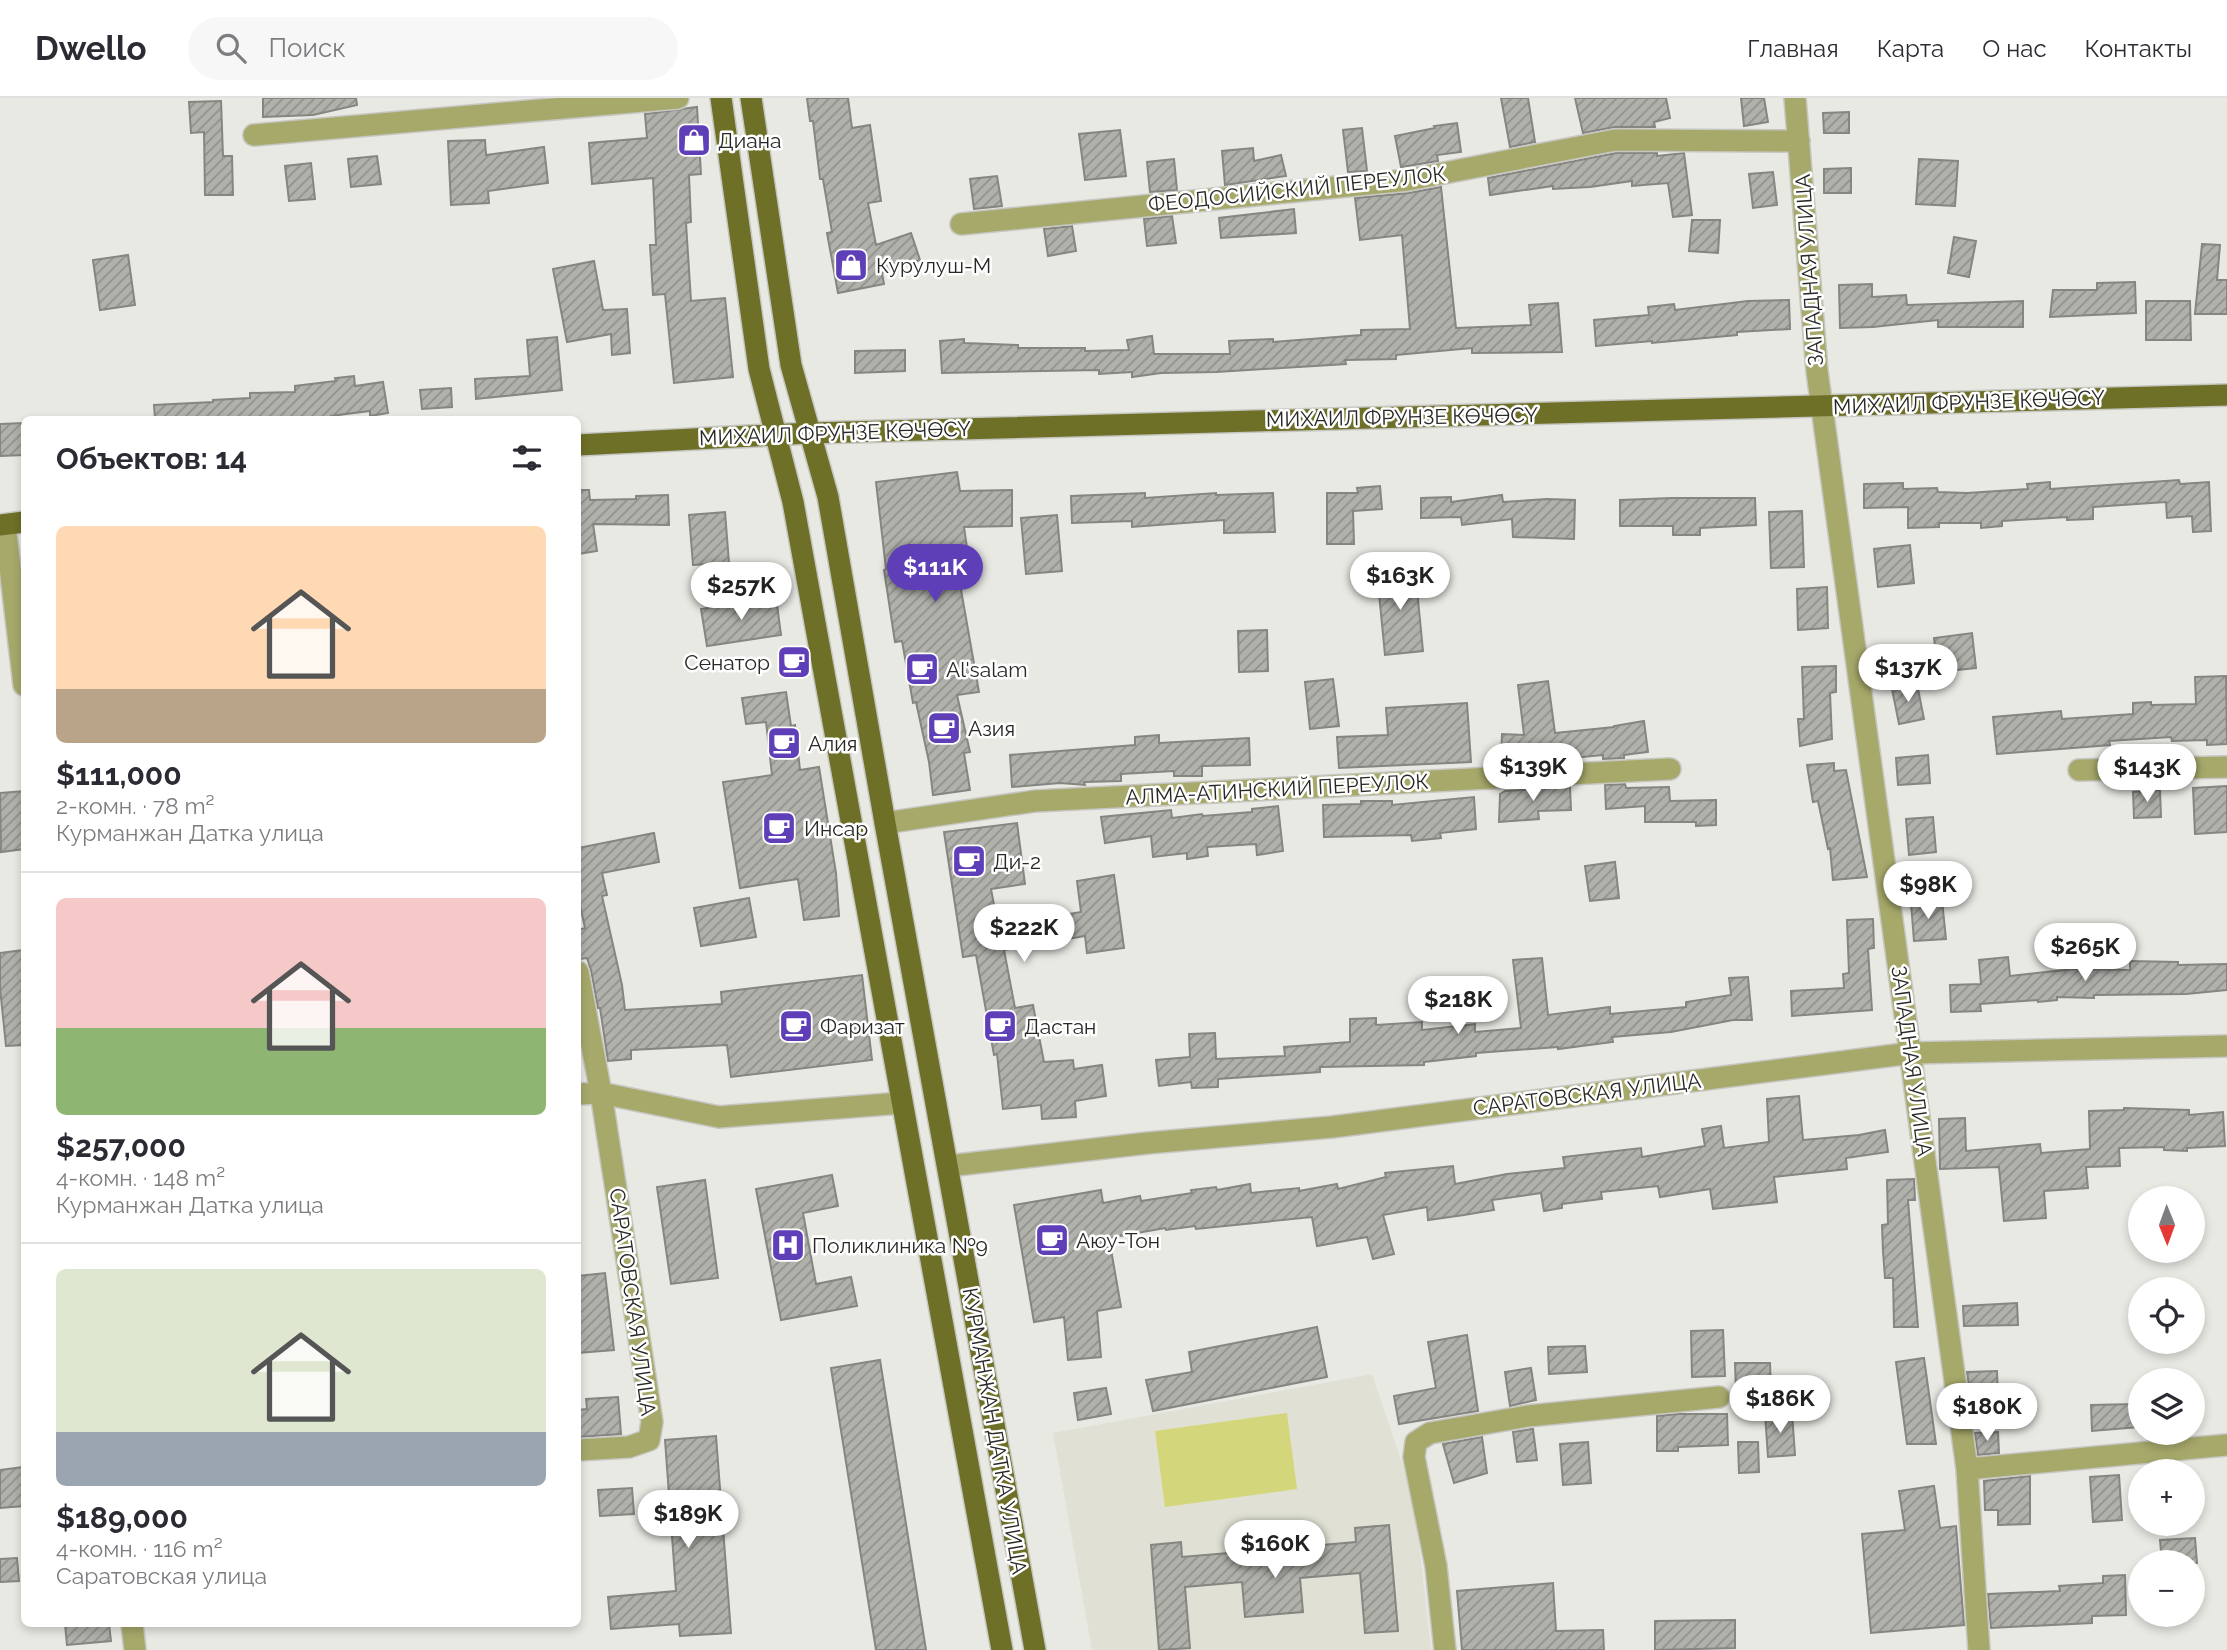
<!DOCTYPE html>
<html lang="ru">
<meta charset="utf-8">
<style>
:root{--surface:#fff;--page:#f7f7f7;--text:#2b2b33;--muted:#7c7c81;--line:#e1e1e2;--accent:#5f3fb7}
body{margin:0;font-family:Raleway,sans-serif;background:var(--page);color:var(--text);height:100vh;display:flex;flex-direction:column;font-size:26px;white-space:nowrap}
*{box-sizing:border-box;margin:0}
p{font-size:23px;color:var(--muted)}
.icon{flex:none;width:38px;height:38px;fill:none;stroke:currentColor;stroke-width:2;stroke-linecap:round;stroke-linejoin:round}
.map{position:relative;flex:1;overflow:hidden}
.panel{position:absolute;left:21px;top:318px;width:560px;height:1211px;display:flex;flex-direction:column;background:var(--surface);border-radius:10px;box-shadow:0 4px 10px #0003}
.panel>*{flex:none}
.needle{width:46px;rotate:179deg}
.tools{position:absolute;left:2128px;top:1088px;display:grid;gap:14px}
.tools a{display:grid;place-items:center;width:77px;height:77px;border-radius:50%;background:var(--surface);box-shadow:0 4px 10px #0003;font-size:35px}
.price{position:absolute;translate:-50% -60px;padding:0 16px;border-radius:24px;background:#fff;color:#222;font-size:23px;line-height:46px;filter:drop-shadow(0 2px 4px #0008)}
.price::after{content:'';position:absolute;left:50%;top:42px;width:21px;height:16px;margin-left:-10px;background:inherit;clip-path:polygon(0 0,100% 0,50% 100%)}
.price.selected{background:var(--accent);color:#fff}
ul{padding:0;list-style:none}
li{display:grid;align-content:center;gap:14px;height:371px;padding:0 35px}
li+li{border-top:2px solid var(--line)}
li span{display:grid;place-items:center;height:217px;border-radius:10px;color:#555}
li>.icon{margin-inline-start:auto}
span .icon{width:126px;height:126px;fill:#fffc;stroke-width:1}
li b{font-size:30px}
h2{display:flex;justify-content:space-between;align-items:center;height:84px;padding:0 35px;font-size:30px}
header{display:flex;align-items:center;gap:42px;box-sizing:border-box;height:98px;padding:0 35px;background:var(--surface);border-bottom:2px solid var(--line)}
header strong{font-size:33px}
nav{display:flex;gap:38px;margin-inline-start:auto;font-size:24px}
.search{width:490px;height:63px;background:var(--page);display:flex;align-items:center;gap:18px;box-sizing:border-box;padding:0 24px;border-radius:38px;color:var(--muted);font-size:26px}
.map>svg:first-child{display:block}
.built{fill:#e0e1d4}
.grass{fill:#d3d67a}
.building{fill:url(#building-hatch);stroke:#858581;stroke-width:2}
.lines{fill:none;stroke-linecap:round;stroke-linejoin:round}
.minor-casing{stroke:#c6c6c2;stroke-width:24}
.major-casing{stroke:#c6c6c2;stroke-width:24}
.minor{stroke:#a7a96b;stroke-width:21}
.major{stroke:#6e7027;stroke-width:21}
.labels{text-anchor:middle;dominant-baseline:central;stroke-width:5;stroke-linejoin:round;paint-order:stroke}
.poi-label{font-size:21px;fill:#282826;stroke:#fff;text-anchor:start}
.street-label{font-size:21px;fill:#282826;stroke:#fff}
</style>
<header>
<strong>Dwello</strong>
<div class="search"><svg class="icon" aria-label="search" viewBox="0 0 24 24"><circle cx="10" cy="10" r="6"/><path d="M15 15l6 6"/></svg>Поиск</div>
<nav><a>Главная</a><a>Карта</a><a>О нас</a><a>Контакты</a></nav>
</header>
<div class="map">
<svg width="2227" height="1552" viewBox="0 0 2227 1552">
<defs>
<pattern id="building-hatch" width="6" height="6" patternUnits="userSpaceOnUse" patternTransform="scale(1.75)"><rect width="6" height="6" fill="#b1b1ac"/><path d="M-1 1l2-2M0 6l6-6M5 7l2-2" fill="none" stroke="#90908c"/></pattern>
</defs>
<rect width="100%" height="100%" fill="#e9e9e4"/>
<path class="built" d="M1372,1276l42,125 17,151h-339l-39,-217z"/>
<path class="grass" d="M1287,1315l10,76 -132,18 -10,-76z"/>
<path class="building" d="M263,0h93l1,7 -44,10 -50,2z
M807,0h41l4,30 18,-3 11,76 -13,2 8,42 35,-12 9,27 -38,13 2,11 -46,9 -11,-60 5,-1 -9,-53h-3l-7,-58h-3z
M1501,0h27l7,44 -25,5z
M1575,0h91l4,20 -16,4 1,5h-40l-32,6z
M1741,0h23l4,24 -24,4z
M221,3l2,55h9l1,39h-28l-1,-63 -13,1 -2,-31z
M697,9l4,67 -12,1 2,47 -5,1 5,78 34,-3 8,79 -59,6 -9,-89 -12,1 -3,-50h6l-3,-67 -61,6 -3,-41 58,-5 -2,-24z
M1849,14v21h-25l-1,-20z
M1457,25l4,29 -24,3 1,6 -37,6 -6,-31 40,-8 -1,-2z
M1362,30l5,43 -19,1 -5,-42z
M1120,32l6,46 -41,4 -6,-46z
M485,42l1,15 58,-8 4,36 -60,8 1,12 -38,2 -3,-64z
M1253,50l1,13 27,-6 5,21 -61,9 -3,-34z
M1616,55h41v3l27,-3 8,62 -19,2 -5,-34 -36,3v-5l-42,6 -37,2v-3l-63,9 -2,-17z
M377,58l4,28 -30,3 -3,-28z
M1174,61l3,31 -27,2 -3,-30z
M1919,61l39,2 -3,45 -39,-2z
M311,65l4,36 -26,2 -4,-35z
M1851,70v25h-27v-24z
M1773,74l4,33 -24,3 -4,-34z
M997,78l5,30 -28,3 -4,-30z
M1441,89l15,141 75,-3 -2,-20 29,-2 4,49 -90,1v-5l-76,7v4l-51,1 1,4 -130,8 -55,1 -29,4v-5l-33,2v-4l-157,3 -2,-32 24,-2v4l54,2v3h67v3l44,-1 -2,-10 25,-4 2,18h76l-1,-13 44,-2v3l88,-7v-5l49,-1 -8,-94 -42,5 -5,-42 54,-5z
M1294,111l2,24 -75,5 -2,-20z
M1172,118l4,27 -29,3 -3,-27z
M1692,122h28l-2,33 -29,-2z
M1072,128l4,25 -28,5 -4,-27z
M1954,139l22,4 -7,36 -21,-4z
M2202,146l18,1 -3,35h10v34h-32z
M128,157l7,50 -35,5 -7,-50z
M594,163l9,49 24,-1 3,44 -18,2 -1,-21 -44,8 -14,-73z
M2135,184l1,31 -86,4 3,-27h44v-7z
M1872,186v13l34,-2 1,10 116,-4v26h-85v-7l-65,7 -33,1 -1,-43z
M1789,202l1,29 -53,3v3l-85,8v-2l-56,5 -2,-26 55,-5 -1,-8 26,-3 1,6 73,-9z
M2146,203h44l1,39h-45z
M557,239l5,53 -86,9 -1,-20 55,-3 -3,-36z
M905,252v21l-50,2v-22z
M354,278l1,10 28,-4 5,31 -18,3v-5l-39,5v4h-176l-1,-15 59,-3v-2l37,-2v-5l45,-1v-6l41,-5 -1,-3z
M451,290l1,19 -30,2 -2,-19z
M24,325v32l-24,1v-32z
M957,374l3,19 52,-1v36l-48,1 3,21 -13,2 25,142 -22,3 13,57 -6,1 6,37 -37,5 -4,-33 -13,-60 -3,1 -11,-62 -7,1 -11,-72 2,-1 -10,-87z
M2179,382l1,4 29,-2 2,49 -18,1 -1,-16 -25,2 -1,-16 -73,5v12l-26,1v-3l-65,4v5l-21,2v-5h-42v4l-31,1v-21l-44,1v-24l39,-1v6l34,-1 1,4 29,1 61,-4 -1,-5 23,-2v7z
M1380,388l2,23 -29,2 1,33h-27v-51h31l-1,-5z
M578,392h11l1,10 46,-1v-3l32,-1 1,30 -76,-1 4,27 -19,3z
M1145,395v5l71,-5v2l57,-2 2,39 -51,1v-13l-92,7v-6l-60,2 -1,-27z
M1502,397l1,7 44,-3 28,1 -1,39 -61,-2 -1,-18 -50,6 -1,-8 -40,1v-20l30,-1v5z
M1672,400h83l1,27 -56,3v7h-27v-9h-53v-26z
M1802,413l2,56 -33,1 -2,-56z
M725,414l4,51 -36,2 -4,-50z
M1057,417l5,56 -36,3 -5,-56z
M1910,447l4,38 -36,4 -4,-38z
M1415,471l8,82 -38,4 -8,-82z
M1827,489l1,41 -30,2 -1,-41z
M776,499l5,38 -74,11 -6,-37z
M1267,532l1,41 -29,1 -1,-41z
M1972,535l4,35 -38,4 -4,-34z
M1836,568v26l-6,1 2,46 -32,7 -2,-27h6l-2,-52z
M2226,578l1,68 -20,1v-5l-35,1 -1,-4 -62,4 1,4 -113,9 -4,-37 68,-6 1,8 71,-5v-11l18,-1v3l45,-1 -1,-27z
M1333,581l6,47 -29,3 -5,-47z
M1548,583l7,52 59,-6v-1l30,-5 4,31 -24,3v3l-21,1v-4l-42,4 -60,-1 1,-24 22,1 -6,-50z
M1917,586l7,35 -25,5 -7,-35z
M786,594l5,34 4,-1 5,45 19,-3 17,106 3,43 -35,4 -6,-41 -58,9 -17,-106 49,-7 -6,-53 -20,2 -4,-26z
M1467,605l4,59 -132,6 -2,-31 51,-2 -2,-27z
M1159,637v8l90,-5 1,27 -48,1v10h-28v-5l-53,3v7l-37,1 1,3 -25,-2 -48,4 -2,-32 125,-10v-8z
M1928,657l2,28 -32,2 -2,-27z
M1834,665v8l12,-1 21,107 -34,3 -3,-32 -2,1 -10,-48 -5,1 -6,-37z
M1625,686l1,4 43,-1 1,14 46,-1v25l-20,1v-4h-51v-16l-39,3 -1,-24z
M2227,688v46l-32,2 -2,-46z
M1570,689l1,23 -33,1 1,8 -40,3 1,-28 5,-3z
M2160,692l1,27 -27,1 -1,-26z
M24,693v58l-23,3 -1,-59z
M1474,699l2,32 -36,4 1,5 -29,3 -1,-6 -87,2 -1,-32 38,-1v-3h31v4z
M1278,708l5,45 -26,4 -1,-11 -49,3 1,9 -21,3v-6l-34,4 -2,-21 -46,7 -4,-26 70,-7 1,8 30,-4 1,2 49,-4v-3z
M1933,719l3,35 -27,3 -3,-36z
M1017,725l8,61 -34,5 7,37 83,-14 -4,-31 37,-6 10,73 -37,5 -2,-17 -81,14 11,58 18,-3 11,57 29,-2 1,9 28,-4 4,31 -31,5 1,16 -34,2 -1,-14 -38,4 -6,-55 -3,1 -18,-100 -13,2 -19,-125z
M654,735l5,29 -57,11 5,22 -5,1 20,89 3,25 97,-6 -1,-12 141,-17 10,85 -141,17 -4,-32 -96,5v9l-23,2 -8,-53h-2l-7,-38 -4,-12 -7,1 -2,-10v-19l7,-2 -7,-32v-48z
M1615,764l4,36 -29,3 -5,-35z
M749,800l7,39 -55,9 -7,-38z
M1942,802l4,39 -32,2 -3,-38z
M1873,821l1,29 -6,1 4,61 -80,6 -1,-25 53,-3 -1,-14 6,-1 -2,-53z
M24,852v95l-18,1 -6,-58v-35z
M2008,859l2,19 64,-7 56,1v-9l48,1v3l49,-1v26l-41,4 -92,1v3l-37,-1v3l-19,2v-2l-58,4 1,7 -30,1 -1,-27 31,-1 -2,-24z
M1542,860l6,57 62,-8v7l76,-7v-5l45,-7 -2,-17 19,-1 4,43h-19l-62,12 -59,5 1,5 -55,7v-2l-82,6v3l-52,6v3l-104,2v5l-102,7v8l-26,1 -1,-6 -32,4 -3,-26 34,-3 -1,-23 26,-1 1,26 69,-3 -1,-9 66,-5v-23l26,-1v7l46,-3v8l53,-6v8l46,-4 -8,-68z
M1799,998l4,44 56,-5 26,-5 3,22 -42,6 1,11 -73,8 3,25 -64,7 -3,-20 -50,8 -2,-11 -57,6 1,7 -40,5v4l-18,3 -3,-18 -49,7 2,10 -30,5 -36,5 -1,-13 -44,8 11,39 -21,5 -6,-22 -50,9 -5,-29 -116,12 -1,-3 -29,4 -1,-2 -56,10 12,69 -24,4 4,46 -33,3 -4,-43 -30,5 -20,-117 87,-15 2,13 37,-7 1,5 51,-8 -1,-3 25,-3 1,3 33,-6 1,9 48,-5v3l38,-7 1,5 48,-12 -1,-4 68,-7 2,18 52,-10 58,-6 -2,-11 78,-9 1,9 63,-11 -3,-17 19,-3 3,22 45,-6 -2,-43z
M2124,1010l65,2v5l34,-3 2,34 -38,2v3l-23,-1v-3l-45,1 1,18 -34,1 2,21 -44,3 2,27 -42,3 -5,-54 -59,2 -1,-50 26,-1 1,33 74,-7 1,9 49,-4 -1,-38 35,-1z
M832,1077l6,31 -35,7 13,71 35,-7 6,29 -76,14 -25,-131z
M1914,1081l1,21h-7l10,127h-24l-1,-49h-8l-2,-27 -1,-26 6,-1 -1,-44z
M705,1082l13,98 -47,6 -14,-97z
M605,1175l9,77 -36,3v-77z
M2017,1205l1,22 -54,1 -1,-20z
M1317,1229l10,50 -174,34 -7,-31 46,-8 -3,-20z
M1723,1232l2,46 -33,1 -1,-46z
M1467,1237l11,76 -79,13 -5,-28 42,-8 -8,-46z
M1585,1248l2,26 -38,2 -1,-27z
M1924,1260l12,86h-29l-11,-82z
M880,1262l46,290h-50l-45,-282z
M1735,1265h35l1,27 -35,1z
M1531,1270l5,32 -26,6 -5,-34z
M1997,1273l1,28 -27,1 -4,-28z
M1106,1290l5,26 -33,6 -4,-27z
M618,1299l3,37 -43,3v-27l9,-1 -1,-10z
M2136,1306l3,23 -47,4 -1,-26z
M1792,1315l3,42 -27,2 -3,-43z
M1678,1316h49l1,31 -50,2v4h-21v-35z
M1533,1331l4,31 -20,2 -4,-30z
M1998,1334l1,21 -21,2 -3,-22z
M716,1338l15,197 -51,3 -1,-12 -68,5 -3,-32 68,-6 -11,-151z
M1482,1339l5,36 -33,10 -11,-39z
M1588,1344l3,41 -28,2 -3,-41z
M1738,1344h20l1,30 -20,1z
M24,1369v39l-24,2v-38z
M2119,1377l3,45 -29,2 -3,-45z
M2030,1378v48l-32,1v-15h-13l-1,-29z
M1934,1388l6,42 16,-2 8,99 -93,8 -9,-99 43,-4 -6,-39z
M632,1390l2,26 -34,2 -2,-26z
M1389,1427l9,106 -33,2 -5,-60 -60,5 3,34 -58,5 -3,-35 -57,5 5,61 -31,2 -8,-105 30,-3 1,15 174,-15 -1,-14z
M2195,1440l2,25h-35l-2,-23z
M17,1460l2,23 -19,1v-23z
M2125,1477l1,40 -34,1v7l-101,5 -3,-34 72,-3 -1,-5 44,-3v-7z
M1553,1485l3,48 47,-1 1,20h-142l-5,-59z
M1735,1522v28l-80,2v-29z
M65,1526h44l2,17 -44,4z"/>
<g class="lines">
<g class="minor-casing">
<path id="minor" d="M1795,0l22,273 150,1098 12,181
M254,37l424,-37
M961,126l447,-44 207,-40 184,1
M5,427l19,160
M2079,672l148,-3
M885,725l150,-22 635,-32
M578,874l23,121 51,329 -3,18 -20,7 -51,3
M578,996l23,-1 118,24 183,-14
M948,1068l200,-23 184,-16 579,-74 316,-7
M1967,1371l260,-24
M132,1526l3,26
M1445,1552l-9,-84 -22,-109 2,-15 14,-9 98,-17 191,-19"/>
</g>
<g class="major-casing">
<path id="major" d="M721,0l38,271 34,133 209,1148
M751,0l40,267 37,132 57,326 150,827
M578,347l232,-12 1417,-38
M0,427l24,-3"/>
</g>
<use href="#minor" class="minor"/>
<use href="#major" class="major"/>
</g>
<defs>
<g id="shop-square" transform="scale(1.75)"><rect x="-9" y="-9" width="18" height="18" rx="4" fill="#5f3fb7" stroke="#fff"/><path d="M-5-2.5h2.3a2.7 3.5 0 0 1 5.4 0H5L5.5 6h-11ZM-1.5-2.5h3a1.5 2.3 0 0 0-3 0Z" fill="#fff"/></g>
<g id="cafe-square" transform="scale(1.75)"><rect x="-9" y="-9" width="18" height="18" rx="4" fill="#5f3fb7" stroke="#fff"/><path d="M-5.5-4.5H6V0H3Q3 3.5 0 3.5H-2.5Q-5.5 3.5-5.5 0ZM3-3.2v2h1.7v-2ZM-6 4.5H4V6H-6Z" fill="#fff"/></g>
<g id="hospital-square" transform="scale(1.75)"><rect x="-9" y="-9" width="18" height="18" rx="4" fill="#5f3fb7" stroke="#fff"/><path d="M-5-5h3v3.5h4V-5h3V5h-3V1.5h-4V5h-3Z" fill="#fff"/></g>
</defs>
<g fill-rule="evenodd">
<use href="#shop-square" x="694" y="42"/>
<use href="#shop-square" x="851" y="167"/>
<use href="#cafe-square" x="794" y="564"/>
<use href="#cafe-square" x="922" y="571"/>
<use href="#cafe-square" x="944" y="630"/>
<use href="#cafe-square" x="784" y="645"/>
<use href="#cafe-square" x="779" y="730"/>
<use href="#cafe-square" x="969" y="763"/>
<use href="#cafe-square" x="796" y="928"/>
<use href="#cafe-square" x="1000" y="928"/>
<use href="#cafe-square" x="1052" y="1142"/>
<use href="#hospital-square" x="788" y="1147"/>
</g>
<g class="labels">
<g class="poi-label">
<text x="718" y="42">Диана</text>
<text x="876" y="167">Курулуш-М</text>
<text x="770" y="564" text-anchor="end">Сенатор</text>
<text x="946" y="571">Al'salam</text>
<text x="968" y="630">Азия</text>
<text x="808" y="645">Алия</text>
<text x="804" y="730">Инсар</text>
<text x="993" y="763">Ди-2</text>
<text x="820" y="928">Фаризат</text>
<text x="1024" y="928">Дастан</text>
<text x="1076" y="1142">Аюу-Тон</text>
<text x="812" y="1147">Поликлиника №9</text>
</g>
<g class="street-label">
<text transform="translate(1297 91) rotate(-6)">ФЕОДОСИЙСКИЙ ПЕРЕУЛОК</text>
<text transform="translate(1809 172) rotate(-94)">ЗАПАДНАЯ УЛИЦА</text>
<text transform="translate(1969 304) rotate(-2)">МИХАИЛ ФРУНЗЕ КӨЧӨСҮ</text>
<text transform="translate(1402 319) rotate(-1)">МИХАИЛ ФРУНЗЕ КӨЧӨСҮ</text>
<text transform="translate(835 335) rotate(-2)">МИХАИЛ ФРУНЗЕ КӨЧӨСҮ</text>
<text transform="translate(1277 691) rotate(-3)">АЛМА-АТИНСКИЙ ПЕРЕУЛОК</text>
<text transform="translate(1912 963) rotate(82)">ЗАПАДНАЯ УЛИЦА</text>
<text transform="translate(1587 996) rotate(-7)">САРАТОВСКАЯ УЛИЦА</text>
<text transform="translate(633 1204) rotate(82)">САРАТОВСКАЯ УЛИЦА</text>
<text transform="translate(995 1333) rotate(80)">КУРМАНЖАН ДАТКА УЛИЦА</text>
</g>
</g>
</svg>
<div class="tools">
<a><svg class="needle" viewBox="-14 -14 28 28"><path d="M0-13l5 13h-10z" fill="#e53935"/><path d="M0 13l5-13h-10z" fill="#7c7c81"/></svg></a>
<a><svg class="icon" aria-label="locate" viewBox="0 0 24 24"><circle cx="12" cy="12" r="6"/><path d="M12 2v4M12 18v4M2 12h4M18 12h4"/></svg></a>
<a><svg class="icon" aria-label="layers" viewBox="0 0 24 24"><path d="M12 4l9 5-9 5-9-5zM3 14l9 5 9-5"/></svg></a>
<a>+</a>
<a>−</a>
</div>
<b class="price selected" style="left:935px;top:506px">$111K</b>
<b class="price" style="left:1400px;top:514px">$163K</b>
<b class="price" style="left:741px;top:524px">$257K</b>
<b class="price" style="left:1908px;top:606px">$137K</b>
<b class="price" style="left:1533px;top:705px">$139K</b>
<b class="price" style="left:2147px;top:706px">$143K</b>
<b class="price" style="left:1928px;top:823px">$98K</b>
<b class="price" style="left:1024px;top:866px">$222K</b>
<b class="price" style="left:2085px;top:885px">$265K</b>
<b class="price" style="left:1458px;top:938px">$218K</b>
<b class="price" style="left:1780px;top:1337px">$186K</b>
<b class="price" style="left:1987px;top:1345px">$180K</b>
<b class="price" style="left:688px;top:1452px">$189K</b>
<b class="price" style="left:1275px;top:1482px">$160K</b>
<section class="panel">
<h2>Объектов: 14<svg class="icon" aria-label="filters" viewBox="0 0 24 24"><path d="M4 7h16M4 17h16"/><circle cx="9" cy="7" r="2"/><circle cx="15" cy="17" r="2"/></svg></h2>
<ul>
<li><span style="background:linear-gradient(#ffd9b3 75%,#b9a48a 0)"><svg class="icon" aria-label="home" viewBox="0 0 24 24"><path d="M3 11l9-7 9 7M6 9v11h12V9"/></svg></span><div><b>$111,000</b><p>2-комн. · 78 m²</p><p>Курманжан Датка улица</p></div></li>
<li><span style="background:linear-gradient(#f6c9c9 60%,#8fb573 0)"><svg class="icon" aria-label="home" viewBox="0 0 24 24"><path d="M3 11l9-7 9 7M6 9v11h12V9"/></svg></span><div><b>$257,000</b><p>4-комн. · 148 m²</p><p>Курманжан Датка улица</p></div></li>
<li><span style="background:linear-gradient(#dfe7d0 75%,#9aa5b1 0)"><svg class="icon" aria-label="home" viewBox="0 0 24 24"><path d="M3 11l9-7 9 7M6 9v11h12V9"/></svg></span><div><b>$189,000</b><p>4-комн. · 116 m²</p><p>Саратовская улица</p></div></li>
</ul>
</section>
</div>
